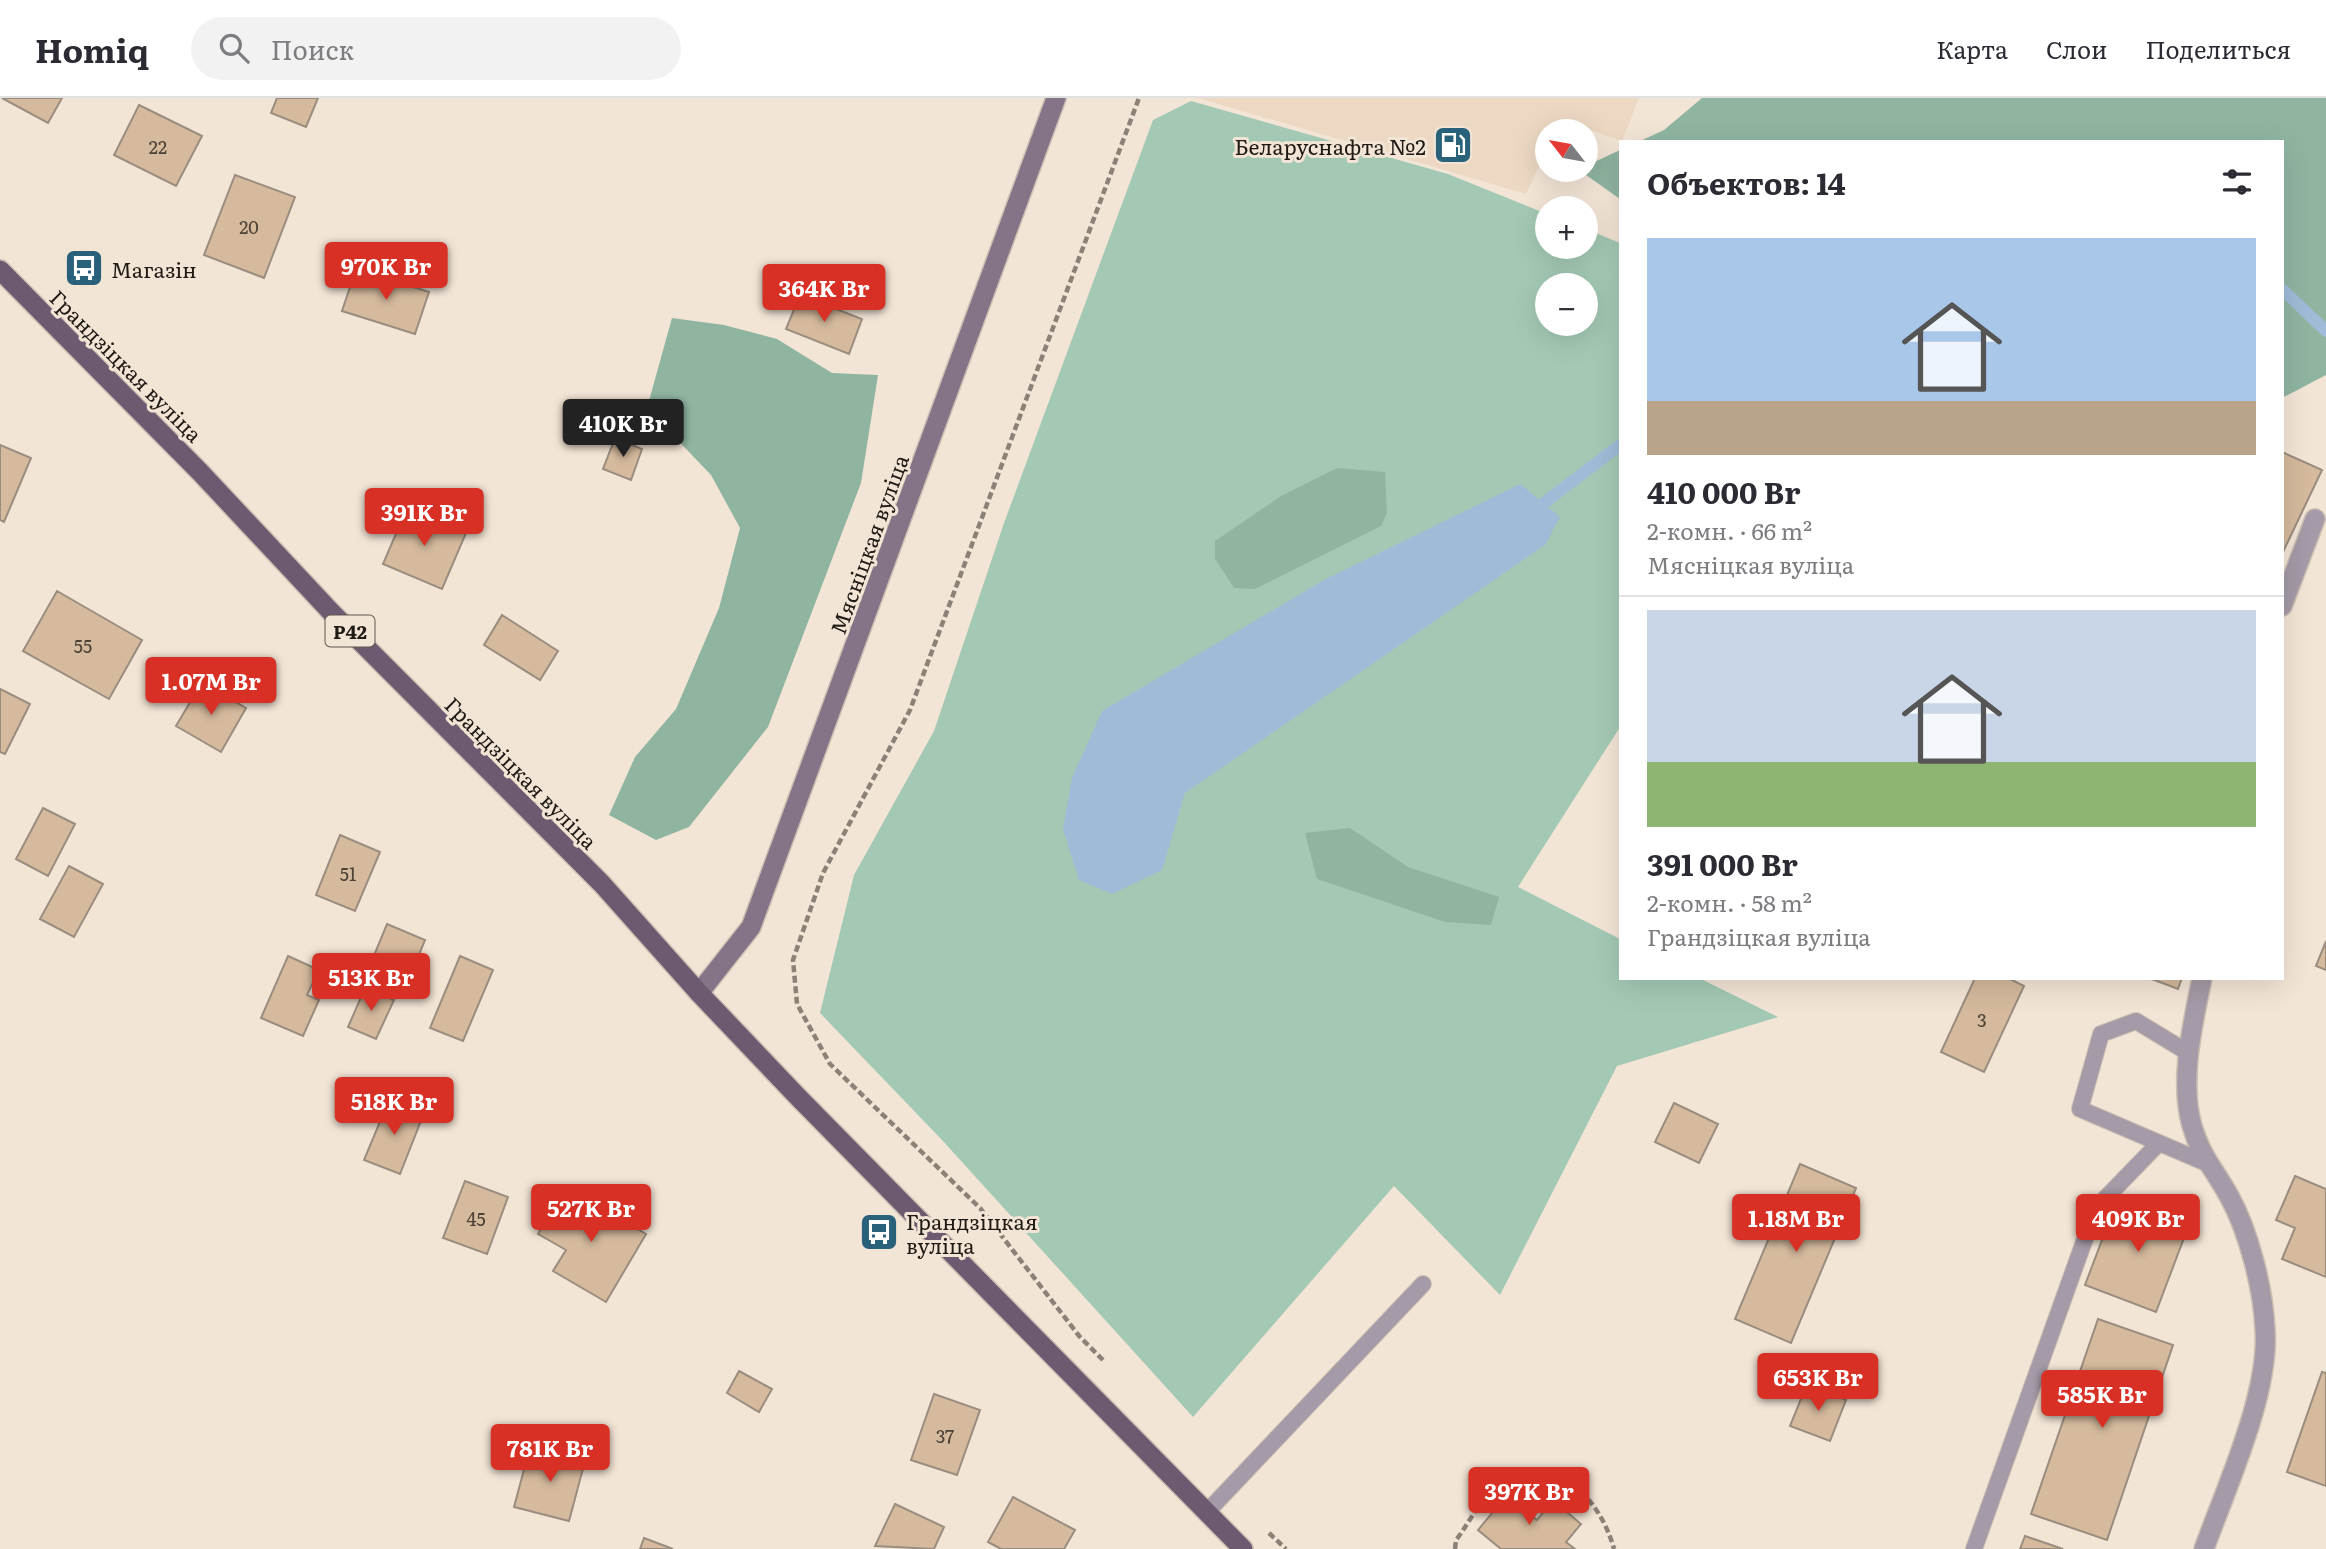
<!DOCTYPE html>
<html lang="ru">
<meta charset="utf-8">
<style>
:root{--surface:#fff;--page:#f2f2f3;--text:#2b2b33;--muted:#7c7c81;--line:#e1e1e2;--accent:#d93025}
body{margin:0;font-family:Literata,serif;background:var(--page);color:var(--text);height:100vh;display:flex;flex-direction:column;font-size:26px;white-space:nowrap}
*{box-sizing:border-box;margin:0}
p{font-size:23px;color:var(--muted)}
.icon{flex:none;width:38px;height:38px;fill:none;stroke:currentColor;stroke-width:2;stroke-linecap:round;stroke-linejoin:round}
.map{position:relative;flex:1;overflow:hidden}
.drawer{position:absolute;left:1619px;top:42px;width:665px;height:840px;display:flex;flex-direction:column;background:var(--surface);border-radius:0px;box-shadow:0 7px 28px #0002}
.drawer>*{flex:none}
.needle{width:46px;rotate:301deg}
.fabs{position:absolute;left:1535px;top:21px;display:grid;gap:14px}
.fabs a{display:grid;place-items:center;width:63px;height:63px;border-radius:50%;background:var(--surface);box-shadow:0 7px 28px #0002;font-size:35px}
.price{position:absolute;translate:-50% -60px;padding:0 16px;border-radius:7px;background:var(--accent);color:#fff;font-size:23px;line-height:46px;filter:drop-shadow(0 2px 4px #0008)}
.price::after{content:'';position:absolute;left:50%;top:42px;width:21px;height:16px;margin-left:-10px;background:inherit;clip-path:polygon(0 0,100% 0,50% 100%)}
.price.active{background:#222;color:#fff}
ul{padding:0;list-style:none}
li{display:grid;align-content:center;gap:14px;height:371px;padding:0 28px}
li+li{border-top:2px solid var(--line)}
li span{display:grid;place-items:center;height:217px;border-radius:0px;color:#555}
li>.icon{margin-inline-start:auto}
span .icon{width:126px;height:126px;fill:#fffc;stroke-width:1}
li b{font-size:30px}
h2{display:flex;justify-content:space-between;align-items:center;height:84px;padding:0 28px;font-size:30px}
header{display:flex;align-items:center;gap:42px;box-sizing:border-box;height:98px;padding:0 35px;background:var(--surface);border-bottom:2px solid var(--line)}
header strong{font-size:33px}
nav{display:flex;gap:38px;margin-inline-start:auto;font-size:24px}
.search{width:490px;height:63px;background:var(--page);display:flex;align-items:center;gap:18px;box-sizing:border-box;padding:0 24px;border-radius:38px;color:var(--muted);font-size:26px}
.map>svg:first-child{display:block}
.built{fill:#ecd8c3}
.green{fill:#a3c9b4;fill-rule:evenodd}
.forest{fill:#8fb5a1}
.water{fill:#9ebbd7}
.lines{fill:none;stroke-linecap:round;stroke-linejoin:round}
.stream{stroke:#9ebbd7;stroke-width:12}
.building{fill:#d5ba9d;stroke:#9a8d7f;stroke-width:2}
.service-casing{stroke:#cdc0b3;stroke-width:18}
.minor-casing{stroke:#cdc0b3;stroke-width:22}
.secondary-casing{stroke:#cdc0b3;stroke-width:22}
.primary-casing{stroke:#cdc0b3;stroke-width:22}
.path{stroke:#8b8177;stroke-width:4.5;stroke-dasharray:7 3.5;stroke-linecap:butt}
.service{stroke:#a59aa7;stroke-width:16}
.minor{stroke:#a59aa7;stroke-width:19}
.secondary{stroke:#857487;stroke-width:19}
.primary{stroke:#6e5a70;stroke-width:19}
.labels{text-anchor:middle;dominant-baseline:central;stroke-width:6;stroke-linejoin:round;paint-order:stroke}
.number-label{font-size:18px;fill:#4c4236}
.shield{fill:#f3e5d6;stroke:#5f574e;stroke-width:2}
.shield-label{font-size:19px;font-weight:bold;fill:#1f1a14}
.poi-label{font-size:21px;fill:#1f1a14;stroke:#f3e5d6;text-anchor:start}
.street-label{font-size:21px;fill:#1f1a14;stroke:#f3e5d6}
</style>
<header>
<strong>Homiq</strong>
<div class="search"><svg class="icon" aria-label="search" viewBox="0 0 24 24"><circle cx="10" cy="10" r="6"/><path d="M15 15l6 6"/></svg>Поиск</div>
<nav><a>Карта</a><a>Слои</a><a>Поделиться</a></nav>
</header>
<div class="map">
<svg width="2326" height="1451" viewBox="0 0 2326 1451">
<rect width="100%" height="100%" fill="#f3e5d6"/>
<path class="built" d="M1198,0h441l-17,43 -61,-21 -6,11h-8v18l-21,45z"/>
<path class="green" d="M1191,3l257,73 99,40v33h39v-18l34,14v484l-102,160 102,52v39h79l79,39 -161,49 -117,229 -106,-109 -201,231 -251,-277 -122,-127 34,-138 80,-144 70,-208 149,-403zM1547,187h39v39h-39z"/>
<path class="forest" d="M1702,0h624v277l-44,23v-256h-644l26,-12z
M1620,52v49l-41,-29h7v-4z
M672,220l52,7 53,14 55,34 46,2 -17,108 -93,244 -79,100 -33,13 -47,-25 26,-58 41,-48 43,-101 21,-80 -29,-53 -64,-67z
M1337,370l48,4 2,41 -6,13 -126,63 -21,-1 -19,-29v-18l66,-45z
M1350,730l58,39 91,30 -8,28 -46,-3 -128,-43 -12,-46z"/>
<path class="water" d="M1520,386l40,33 -15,28 -360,248 -23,77 -50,24 -33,-14 -16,-51 9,-51 30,-67 222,-131z"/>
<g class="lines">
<path class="stream" d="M2282,191l44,42
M1544,405l76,-58"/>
</g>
<path class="building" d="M2,0h60l-14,25z
M277,0h41l-12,29 -35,-14z
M139,7l63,31 -26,50 -62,-31z
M235,77l60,22 -31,81 -60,-23z
M356,171l73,23 -14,42 -73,-23z
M800,197l62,24 -13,35 -63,-25z
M615,340l27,11 -11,31 -28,-11z
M0,347l31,13 -27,64 -4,-2z
M2282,354l40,18 -40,84z
M407,410l59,25 -24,56 -59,-25z
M57,493l85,49 -33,59 -86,-48z
M502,517l56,36 -18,29 -56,-35z
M202,584l44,26 -25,44 -45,-26z
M0,591l30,15 -25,50 -5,-2z
M43,710l32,16 -27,52 -32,-17z
M340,737l40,17 -25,59 -39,-16z
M69,768l34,18 -29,53 -34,-18z
M387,826l38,16 -19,46 -38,-16z
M2326,843v29l-10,-4z
M288,858l31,14 -12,25 12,5 -16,36 -42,-18z
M460,858l33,14 -30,71 -33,-13z
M1975,880h33l16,8 -40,86 -43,-20z
M2149,880h33l-4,11z
M365,890l29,12 -18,39 -28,-12z
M389,1002l35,13 -24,61 -36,-14z
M1674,1005l44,21 -19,39 -44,-21z
M1800,1066l56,24 -65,155 -56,-24z
M2295,1078l31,13v88l-44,-18 13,-31 -19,-8z
M465,1083l43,16 -21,57 -44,-16z
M566,1089l80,47 -40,68 -53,-31 13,-21 -28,-16z
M2119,1097l71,27 -34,90 -71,-27z
M2098,1221l75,26 -66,195 -76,-26z
M739,1273l33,18 -13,23 -32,-19z
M2322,1274l4,1v113l-39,-14z
M1807,1286l39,16 -16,41 -40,-15z
M934,1296l46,16 -23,65 -46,-15z
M530,1349l55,14 -16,60 -55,-14z
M1507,1397l30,25 16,-20 28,24 -15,18 9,7h-74l-23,-19z
M1013,1399l62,33 -11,19h-63l-13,-7z
M895,1406l49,23 -10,22 -59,-3z
M2025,1438l38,13h-43z
M644,1440l29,11h-33z"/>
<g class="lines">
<g class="service-casing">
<path id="service" d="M2187,954l-51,-31 -35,13 -21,75 126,54
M1207,1414l216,-228
M1974,1451l122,-341 63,-65"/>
</g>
<g class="minor-casing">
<path id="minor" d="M2282,508l33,-87
M2202,880c-9,45 -23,102 -10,148 9,31 23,44 37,70 20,36 34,92 36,133 5,64 -39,159 -61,220"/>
</g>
<g class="secondary-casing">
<path id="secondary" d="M699,895l52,-66 305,-829"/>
</g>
<g class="primary-casing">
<path id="primary" d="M0,172l200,202 132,141 270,271 97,109 99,104 445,452"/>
</g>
<path class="path" d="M1103,1262l-23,-23 -100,-129 -150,-144 -33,-60 -4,-44 30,-87 87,-163 229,-612
M1269,1435l17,16
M1455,1451l1,-9c12,-15 24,-41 39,-52 56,-38 104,6 119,61"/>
<use href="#service" class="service"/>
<use href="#minor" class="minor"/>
<use href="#secondary" class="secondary"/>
<use href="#primary" class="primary"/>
</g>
<defs>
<g id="fuel-square" transform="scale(2.0125)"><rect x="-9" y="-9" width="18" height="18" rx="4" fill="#29617b" stroke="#f3e5d6"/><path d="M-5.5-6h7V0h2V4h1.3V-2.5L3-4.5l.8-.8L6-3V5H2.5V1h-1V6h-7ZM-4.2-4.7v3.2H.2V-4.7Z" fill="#fff"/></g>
<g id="bus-square" transform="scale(2.0125)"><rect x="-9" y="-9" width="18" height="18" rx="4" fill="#29617b" stroke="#f3e5d6"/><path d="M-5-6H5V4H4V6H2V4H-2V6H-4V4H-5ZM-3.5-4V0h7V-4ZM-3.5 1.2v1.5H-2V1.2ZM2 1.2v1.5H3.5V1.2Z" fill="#fff"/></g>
</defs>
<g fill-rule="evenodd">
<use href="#fuel-square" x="1453" y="47"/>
<use href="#bus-square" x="84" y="170"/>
<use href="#bus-square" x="879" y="1134"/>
</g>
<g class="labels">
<g class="number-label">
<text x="158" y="48">22</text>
<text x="249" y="128">20</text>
<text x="83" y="547">55</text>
<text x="348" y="775">51</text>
<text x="1982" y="921">3</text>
<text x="476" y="1120">45</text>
<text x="945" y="1337">37</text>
</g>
<rect class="shield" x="325.5" y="517.5" width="49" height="31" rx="5"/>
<g class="shield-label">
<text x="350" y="533">Р42</text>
</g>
<g class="poi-label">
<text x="1426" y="47" text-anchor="end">Беларуснафта №2</text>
<text x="111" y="170">Магазін</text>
<text x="906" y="1122">Грандзіцкая<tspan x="906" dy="24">вуліца</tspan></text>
</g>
<g class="street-label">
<text transform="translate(127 267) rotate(45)">Грандзіцкая вуліца</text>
<text transform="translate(868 446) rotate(-70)">Мясніцкая вуліца</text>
<text transform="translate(522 674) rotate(45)">Грандзіцкая вуліца</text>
</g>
</g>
</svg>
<div class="fabs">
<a><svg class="needle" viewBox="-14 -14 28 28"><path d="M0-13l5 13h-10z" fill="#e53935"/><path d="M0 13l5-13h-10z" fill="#7c7c81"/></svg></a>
<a>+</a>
<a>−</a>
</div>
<b class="price" style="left:386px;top:204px">970K Br</b>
<b class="price" style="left:824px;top:226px">364K Br</b>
<b class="price active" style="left:623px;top:361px">410K Br</b>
<b class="price" style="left:424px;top:450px">391K Br</b>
<b class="price" style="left:211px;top:619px">1.07M Br</b>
<b class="price" style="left:371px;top:915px">513K Br</b>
<b class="price" style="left:394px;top:1039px">518K Br</b>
<b class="price" style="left:591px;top:1146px">527K Br</b>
<b class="price" style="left:1796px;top:1156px">1.18M Br</b>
<b class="price" style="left:2138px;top:1156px">409K Br</b>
<b class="price" style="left:1818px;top:1315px">653K Br</b>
<b class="price" style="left:2102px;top:1332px">585K Br</b>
<b class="price" style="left:550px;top:1386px">781K Br</b>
<b class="price" style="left:1529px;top:1429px">397K Br</b>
<section class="drawer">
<h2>Объектов: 14<svg class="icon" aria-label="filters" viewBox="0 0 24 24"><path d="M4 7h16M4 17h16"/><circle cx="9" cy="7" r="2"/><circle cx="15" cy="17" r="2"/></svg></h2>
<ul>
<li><span style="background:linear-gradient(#a9c7e8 75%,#b9a48a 0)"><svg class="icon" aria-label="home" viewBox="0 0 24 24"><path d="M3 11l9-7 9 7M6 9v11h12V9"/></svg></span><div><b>410 000 Br</b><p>2-комн. · 66 m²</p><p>Мясніцкая вуліца</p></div></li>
<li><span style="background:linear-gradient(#c9d6e8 70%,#8fb573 0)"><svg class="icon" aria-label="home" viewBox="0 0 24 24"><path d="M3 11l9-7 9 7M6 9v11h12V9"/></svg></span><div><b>391 000 Br</b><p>2-комн. · 58 m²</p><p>Грандзіцкая вуліца</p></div></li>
</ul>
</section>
</div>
